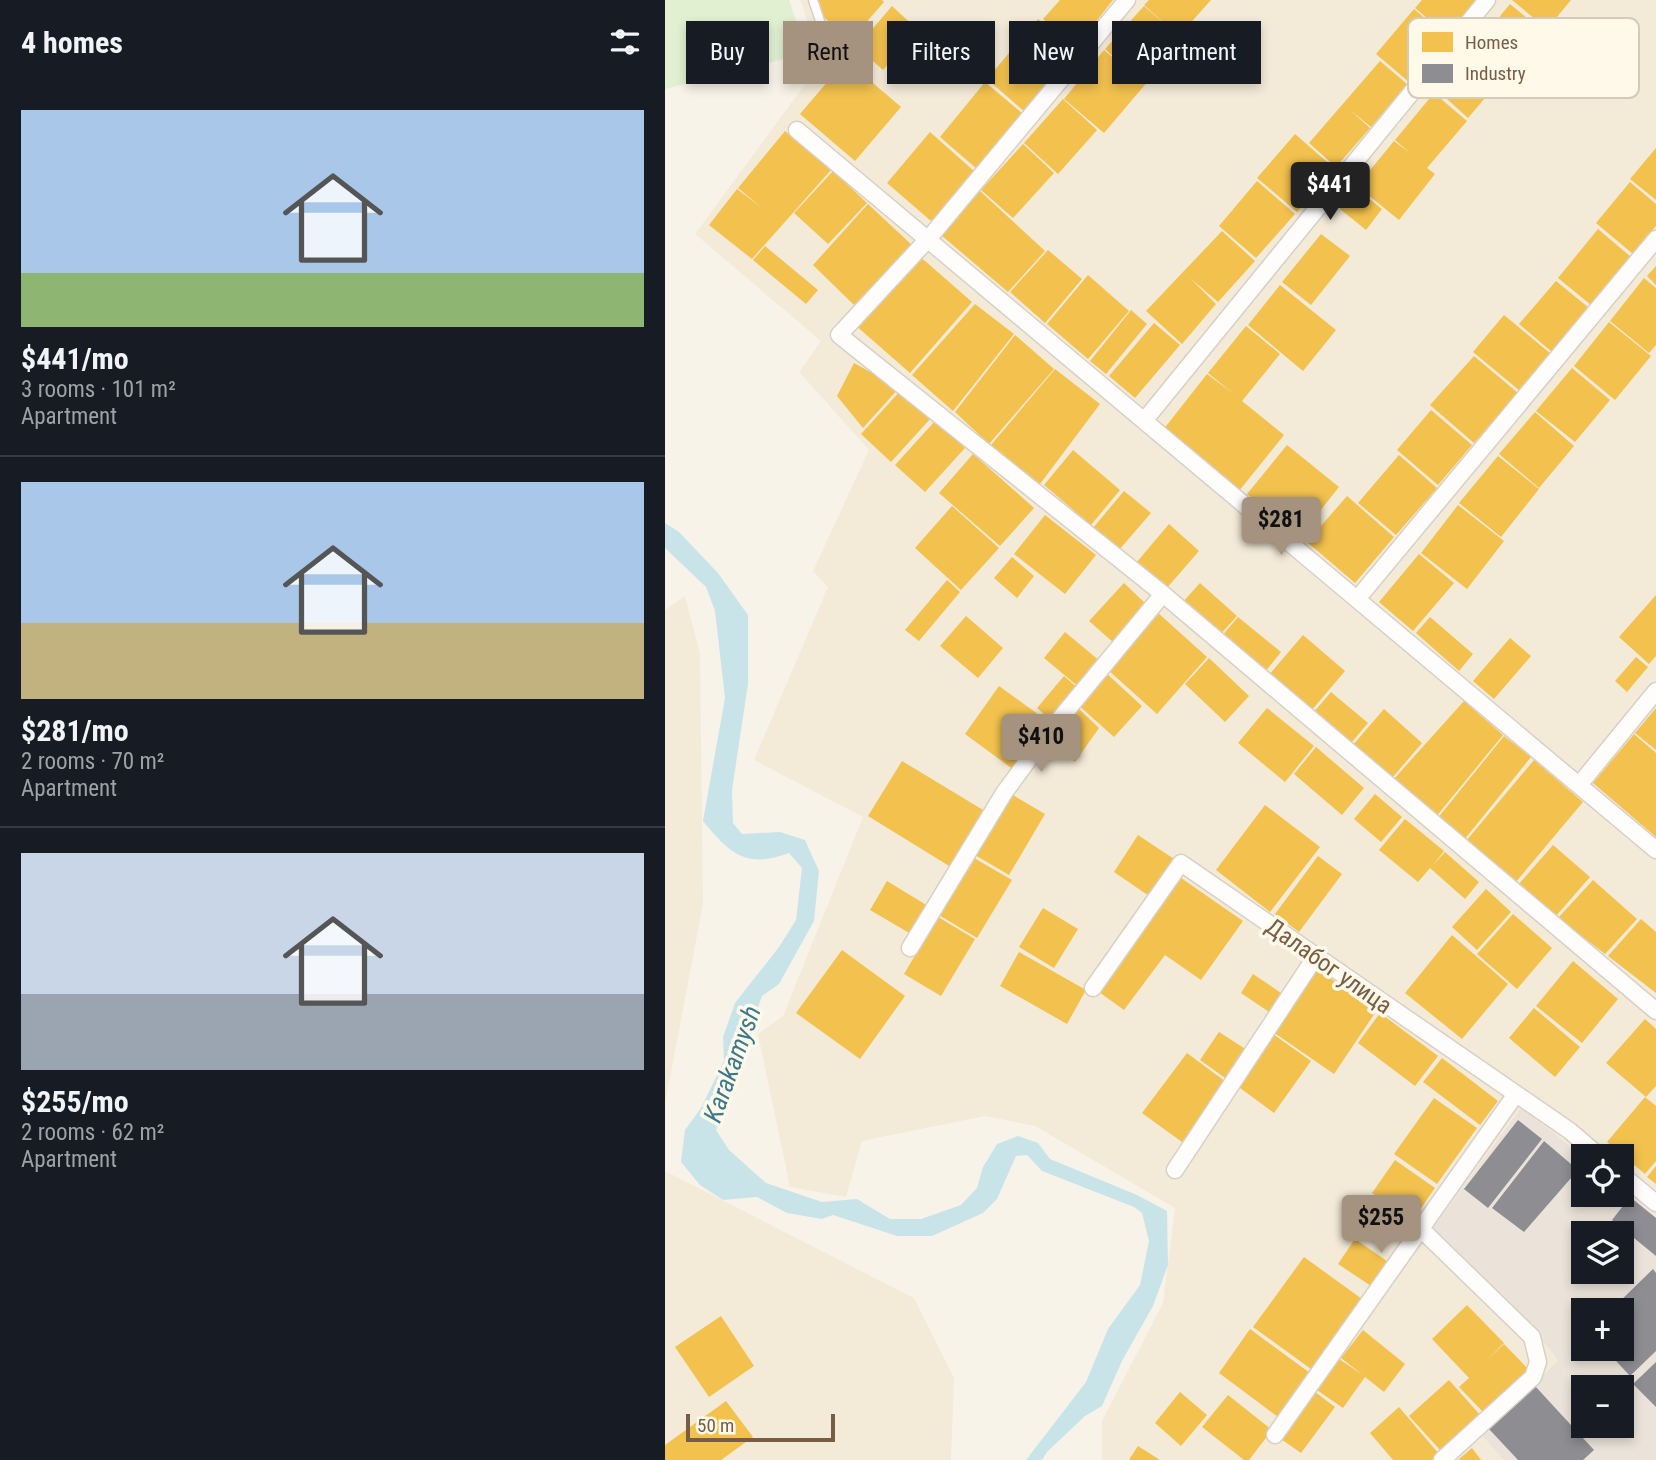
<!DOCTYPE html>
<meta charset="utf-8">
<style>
:root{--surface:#171b24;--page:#242831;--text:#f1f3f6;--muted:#9ea1a6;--line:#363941;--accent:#a5927f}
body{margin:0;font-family:"Roboto Condensed",sans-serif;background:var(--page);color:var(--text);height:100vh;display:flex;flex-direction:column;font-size:26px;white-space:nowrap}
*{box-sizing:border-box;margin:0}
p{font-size:23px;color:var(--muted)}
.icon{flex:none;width:38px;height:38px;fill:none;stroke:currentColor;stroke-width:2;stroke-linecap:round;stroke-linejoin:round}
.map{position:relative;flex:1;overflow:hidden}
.sheet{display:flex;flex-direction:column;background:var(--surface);width:665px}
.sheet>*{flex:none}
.guide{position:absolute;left:21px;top:21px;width:665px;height:63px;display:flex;gap:14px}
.fabs{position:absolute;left:906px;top:1144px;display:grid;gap:14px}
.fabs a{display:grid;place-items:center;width:63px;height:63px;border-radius:0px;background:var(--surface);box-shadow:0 4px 10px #0003;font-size:35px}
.scale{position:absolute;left:21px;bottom:18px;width:149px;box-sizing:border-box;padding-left:7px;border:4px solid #785d46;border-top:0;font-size:19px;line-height:24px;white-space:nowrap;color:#785d46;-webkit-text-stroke:5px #fff9ea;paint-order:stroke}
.price{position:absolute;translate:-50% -60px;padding:0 16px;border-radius:7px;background:var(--accent);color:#111;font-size:23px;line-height:46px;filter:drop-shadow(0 2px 4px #0008)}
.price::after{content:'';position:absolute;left:50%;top:42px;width:21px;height:16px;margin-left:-10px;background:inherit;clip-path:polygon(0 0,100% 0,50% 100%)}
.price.selected{background:#222;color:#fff}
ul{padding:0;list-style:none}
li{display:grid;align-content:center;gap:14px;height:371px;padding:0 21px}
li+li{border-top:2px solid var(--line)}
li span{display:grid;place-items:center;height:217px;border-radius:0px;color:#555}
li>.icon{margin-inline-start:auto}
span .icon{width:126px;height:126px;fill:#fffc;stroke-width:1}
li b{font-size:30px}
h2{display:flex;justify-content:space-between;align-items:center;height:84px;padding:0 21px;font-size:30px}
.chip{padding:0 24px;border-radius:0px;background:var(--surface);box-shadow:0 4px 10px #0003;font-size:24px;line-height:63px}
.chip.selected{background:var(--accent);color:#111}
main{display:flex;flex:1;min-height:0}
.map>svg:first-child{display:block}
.residential{fill:#f4ead8;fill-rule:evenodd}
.industrial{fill:#ebe3d9;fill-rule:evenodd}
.green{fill:#e0f0d1}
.water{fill:#c9e4e9}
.homes{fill:#f2c14e}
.industry{fill:#8d8d92}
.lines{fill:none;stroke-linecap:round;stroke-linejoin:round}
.service-casing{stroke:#d7d0c7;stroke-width:11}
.minor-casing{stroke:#d7d0c7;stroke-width:19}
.service{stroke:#fefdfc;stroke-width:8}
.minor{stroke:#fefdfc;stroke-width:16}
.labels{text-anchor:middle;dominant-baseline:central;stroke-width:7;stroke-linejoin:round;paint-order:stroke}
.street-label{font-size:24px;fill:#785d46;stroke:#fff9ea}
.water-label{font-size:26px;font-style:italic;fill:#3d798e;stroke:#fff9ea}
.key{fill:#fff9ea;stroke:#d6cab9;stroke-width:2}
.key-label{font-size:19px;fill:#785d46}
</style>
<main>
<section class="sheet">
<h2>4 homes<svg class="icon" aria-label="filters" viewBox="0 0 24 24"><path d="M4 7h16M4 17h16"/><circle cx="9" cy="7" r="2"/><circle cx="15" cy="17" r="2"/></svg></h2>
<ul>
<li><span style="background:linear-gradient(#a9c7e8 75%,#8fb573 0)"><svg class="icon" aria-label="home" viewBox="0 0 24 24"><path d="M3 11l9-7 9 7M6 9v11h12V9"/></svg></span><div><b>$441/mo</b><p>3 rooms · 101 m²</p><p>Apartment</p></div></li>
<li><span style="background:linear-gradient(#a9c7e8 65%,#c2b280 0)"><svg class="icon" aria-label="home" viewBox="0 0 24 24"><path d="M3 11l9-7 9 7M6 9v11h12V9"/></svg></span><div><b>$281/mo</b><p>2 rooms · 70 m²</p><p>Apartment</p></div></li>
<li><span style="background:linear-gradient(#c9d6e8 65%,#9aa5b1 0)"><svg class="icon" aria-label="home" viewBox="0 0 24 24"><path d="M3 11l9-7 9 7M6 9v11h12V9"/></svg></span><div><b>$255/mo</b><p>2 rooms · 62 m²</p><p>Apartment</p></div></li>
</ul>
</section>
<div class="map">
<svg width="991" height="1460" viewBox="0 0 991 1460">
<rect width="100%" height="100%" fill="#f8f3e8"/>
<path class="residential" d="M135,0h856v1460h-554v-39l61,-118 12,-95 -140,-82 -50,-10 -123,25 -16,56 -56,-10 -32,-153 25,-18 80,-199 -109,-57 74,-173 -15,-16 56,-121 -70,-78 22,-31 -126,-107 127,-173zM919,1157h38v38h-38zM919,1234h38v38h-38zM919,1311h38v38h-38zM919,1388h38v38h-38z
M20,596l15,58 3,250 -38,200v-494z
M0,1171l249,127 40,80 -3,82h-286z"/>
<path class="industrial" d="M857,1107l62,51v37h38v-6l34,28v243h-152l-23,-26 77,-73 -8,-12 -119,-118zM919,1234h38v38h-38zM919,1311h38v38h-38zM919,1388h38v38h-38z"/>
<path class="green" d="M0,0h124l18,53 -142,36z"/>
<path class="water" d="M0,523l14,9 39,41 30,42v69l-16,106 1,33 9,11 38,-2 25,8 14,31 -5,50 -35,63 -17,12 -46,134 13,20 37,33 56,19 35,-3 33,20h31l40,-14 16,-17 6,-21 14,-23 21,-8 20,7 12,16 87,36 30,16 1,54 -15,41 -31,55 -20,45 -17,10 -38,36 -5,8h-16l60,-78 22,-53 32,-44 9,-44 -7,-28 -8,-6 -92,-36 -15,-16 -11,1 -19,43 -14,14 -51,23h-35l-64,-21 -11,4 -35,-6 -30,-16 -34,3 -23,-15 -19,-23 4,-32 16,-22 23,-47 -1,-24 12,-34 44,-56 17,-27 6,-52 -13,-15c-43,16 -59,1 -86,-32l22,-123 -10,-87 -9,-24 -41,-39z"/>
<path class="homes" d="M146,0h71l2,2 -34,39 -36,-33z
M395,0h53l-37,47 -33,-28z
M484,0h62l-33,37 5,3 -79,93 -40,-34 40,-49 26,22 -25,-23 39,-43 28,24 -28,-25z
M757,0h55l-29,36 -33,-28z
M847,0h59l-24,29z
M845,4l30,25 -37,45 -30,-25z
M227,6l26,24 -35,40 -26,-23z
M749,9l33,28 -38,45 -33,-28z
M373,19l37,30 -50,63 -38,-33z
M807,50l31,27 -35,41 -31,-28z
M181,60l55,47 -46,54 -55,-47z
M715,61l27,23 -36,43 -21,-17 20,18 -34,39 -27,-24z
M320,82l38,32 -46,55 -37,-32z
M769,93l33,28 -40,47 8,6 -36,46 -42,-34 37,-45 16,12 -15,-13z
M398,99l34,31 -39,44 -34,-31z
M120,131l46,39 -79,89 -43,-34 28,-36 24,18 -23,-19z
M265,132l44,39 -43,50 -44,-38z
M630,134l39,34 -37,44 -40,-34z
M358,144l31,29 -41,45 -32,-28z
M991,148v52l-26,-21z
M168,171l34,32 -39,41 -34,-31z
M592,181l38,33 -39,44 -37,-32z
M965,182l26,22v22l-23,28 -37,-31z
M691,188l26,21 -16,21 -26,-21z
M315,191l65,60 -37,41 -67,-57z
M203,204l45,42 -59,59 -41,-40z
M933,229l33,28 -40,48 -33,-27z
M557,231l33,30 -37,41 -28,-24 26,26 -34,40 -36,-33z
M656,234l29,22 -39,49 -29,-23z
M100,246l53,44 -12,14 -53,-44z
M383,250l34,29 -37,44 -35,-31z
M251,253l56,49 -62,71 -56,-49z
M991,266v19l-9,-9z
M423,275l41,36 -41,48 -41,-35z
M979,278l12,10v57l-7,8 -39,-32z
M891,281l33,27 -37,44 -33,-28z
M615,285l56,45 -33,41 -55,-46z
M310,304l39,30 -61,77 -41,-36z
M466,310l16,14 -41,50 -16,-13z
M839,315l47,39 -31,37 -47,-39z
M944,322l42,34 -36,44 -41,-34z
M489,323l26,22 -45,53 -26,-22z
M581,326l34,28 -38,47 42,34 -45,56 -76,-61 44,-56 27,20 -26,-21z
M350,335l39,34 -65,75 -34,-32z
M809,356l44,37 -44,50 -44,-38z
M189,363l45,25 -36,40 -26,-32z
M907,368l38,32 -35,42 -39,-31z
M390,369l45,35 -60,80 -49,-39z
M236,390l30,28 -40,44 -30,-28z
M766,410l41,35 -34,40 -41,-35z
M870,412l39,34 -35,42 -40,-34z
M270,421l30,27 -40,44 -30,-27z
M622,445l52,42 -39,49 -53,-42z
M408,450l47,40 -29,35 -47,-40z
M308,454l61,54 -34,38 -61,-53z
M734,455l38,33 -41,47 -38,-32z
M833,456l41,33 -38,48 -42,-34z
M459,491l27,22 -32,37 -26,-22z
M682,496l47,41 -39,46 -48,-41z
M793,505l46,36 -37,48 -46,-36z
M287,506l47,42 -38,42 -46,-42z
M380,515l51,40 -31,39 -51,-40z
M504,524l30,27 -33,38 -30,-26z
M754,554l35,29 -41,48 -34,-29z
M347,557l22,19 -17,22 -23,-20z
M282,580l13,12 -41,49 -14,-11z
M459,583l23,22 -33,38 -25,-22z
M535,583l37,33 -18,20 -37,-33z
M991,595v61l-7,8 -30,-27z
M492,612l50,45 -50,57 -50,-45z
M301,616l37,32 -25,30 -38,-32z
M573,617l43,35 -16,20 -44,-35z
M765,617l43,37 -14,17 -43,-38z
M400,632l36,30 -21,26 -36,-30z
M638,635l42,36 -34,40 -42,-36z
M845,638l21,18 -37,43 -21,-18z
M971,657l12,10 -21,25 -12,-11z
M544,658l40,38 -24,26 -40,-38z
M440,672l37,34 -28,31 -38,-34z
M399,676l15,13 -27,32 -15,-13z
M334,686l51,37 -36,47 -49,-36z
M666,692l37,31 -17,20 -37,-31z
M799,701l39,34 -68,83 -42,-38z
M410,705l24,23 -24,34 -22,-17z
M602,708l47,38 -29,36 -47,-39z
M991,708v42l-21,-17z
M719,709l38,34 -30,35 -39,-33z
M969,734l22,19v84l-63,-54z
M839,736l27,21 -67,83 -27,-21z
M651,747l48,41 -22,27 -48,-41z
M869,760l49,42 -68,81 -49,-42z
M237,761l86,52 -34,56 -86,-53z
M346,794l34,20 -36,61 -34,-20z
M710,794l27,23 -21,25 -27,-23z
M600,805l55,42 -50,65 -54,-42z
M740,819l39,32 -11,14 12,-13 34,30 -14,17 -35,-31 -12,14 -39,-32z
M473,835l39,26 -25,37 -38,-26z
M888,845l37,32 -34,39 -37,-32z
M653,856l24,18 -43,58 -24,-18z
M309,858l38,22 -35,58 -38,-23z
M516,878l62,43 -42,59 -36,-25 -41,55 -25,-18z
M928,880l44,39 -32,35 -47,-36z
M222,881l41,25 -17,28 -41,-24z
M821,889l25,23 -34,38 -25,-23z
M378,908l35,21 -24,39 -35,-21z
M848,914l39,34 -35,41 -40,-35z
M273,917l37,22 -34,57 -37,-22z
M976,919l15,13v61l-48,-37z
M787,935l56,49 -46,55 -57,-46z
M177,950l63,46 -45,63 -64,-46z
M354,952l67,38 -19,34 -67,-38z
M908,961l45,38 -36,44 -46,-37z
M652,969l60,41 -43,64 -61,-42z
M588,974l31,21 -12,19 -31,-21z
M869,1008l46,39 -25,30 -46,-39z
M715,1013l58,43 -23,30 -57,-43z
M980,1019l11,10v57l-10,11 -40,-34z
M554,1032l28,18 -19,30 -28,-20z
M608,1034l38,27 -37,52 -38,-28z
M522,1053l39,29 -44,60 -40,-29z
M777,1058l56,43 -18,24 -57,-43z
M980,1097l11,9v55l-11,13 -38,-32z
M769,1098l43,30 -40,56 -43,-30z
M730,1160l40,28 -23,33 -40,-28z
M991,1166v18l-9,-7z
M690,1239l32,22 -16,25 -33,-22z
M639,1257l58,42 -51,70 -58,-42z
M802,1305l37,38 -19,19 19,-18 26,27 -46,42 -25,-26 10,-9 -37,-39z
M56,1316l33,50 -45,31 -34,-50z
M585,1329l60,44 -32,44 -59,-44z
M698,1330l42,34 -21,28 -19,-15 -22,31 -26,-18 22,-31 24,16 -22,-17z
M784,1380l32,36 -39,36 -33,-36z
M515,1392l27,23 -26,31 -26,-23z
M650,1392l20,15 -34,46 -20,-14z
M563,1395l44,35 -23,30h-5l-42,-33z
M61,1401l27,36 -32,23h-56v-15z
M734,1407l40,47 -7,6h-39l-23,-27z
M473,1446l22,14h-31z
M807,1448l9,12h-23z"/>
<path class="industry" d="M853,1120l24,19 -54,69 -24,-19z
M879,1141l34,29 -54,62 -32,-24z
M965,1197l26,21v38l-44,-36z
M988,1269l3,4v78l-26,25 -25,-27h17v-38h-12z
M991,1362v45l-23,-23z
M870,1386l59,64 -11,10h-65l-29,-31z"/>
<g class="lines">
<g class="service-casing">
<path id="service" d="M148,0l17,51"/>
</g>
<g class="minor-casing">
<path id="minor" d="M462,0l-198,238 -90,97 324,259 493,417
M132,130l859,720
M479,421l343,-421
M693,598l298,-359
M914,785l77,-94
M245,948l94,-155 44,-60 115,-139
M428,988l88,-125 389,268 30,26
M510,1170l141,-214
M957,1175l34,28
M757,1230l110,107 6,25 -5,15 -91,83
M610,1435l241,-341"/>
</g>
<use href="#service" class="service"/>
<use href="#minor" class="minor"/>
</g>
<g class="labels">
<g class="street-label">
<text transform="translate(664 966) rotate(35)">Далабог улица</text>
</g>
<g class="water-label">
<text transform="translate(67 1064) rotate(-70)">Karakamysh</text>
</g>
</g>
<rect x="743" y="18" width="231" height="80" rx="10" class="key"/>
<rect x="757" y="32" width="31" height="20" fill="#f2c14e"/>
<rect x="757" y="64" width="31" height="19" fill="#8d8d92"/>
<g class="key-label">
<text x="800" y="49">Homes</text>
<text x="800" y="80">Industry</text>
</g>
</svg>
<div class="fabs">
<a><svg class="icon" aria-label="locate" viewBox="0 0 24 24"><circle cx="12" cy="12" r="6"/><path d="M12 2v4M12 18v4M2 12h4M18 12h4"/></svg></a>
<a><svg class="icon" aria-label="layers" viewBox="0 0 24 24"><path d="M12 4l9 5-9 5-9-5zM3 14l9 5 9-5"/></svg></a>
<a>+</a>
<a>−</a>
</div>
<div class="scale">50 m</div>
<b class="price selected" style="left:665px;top:222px">$441</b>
<b class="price" style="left:616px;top:557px">$281</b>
<b class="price" style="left:376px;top:774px">$410</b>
<b class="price" style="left:716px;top:1255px">$255</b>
<div class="guide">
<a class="chip">Buy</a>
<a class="chip selected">Rent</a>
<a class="chip">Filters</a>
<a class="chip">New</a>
<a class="chip">Apartment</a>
</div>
</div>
</main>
